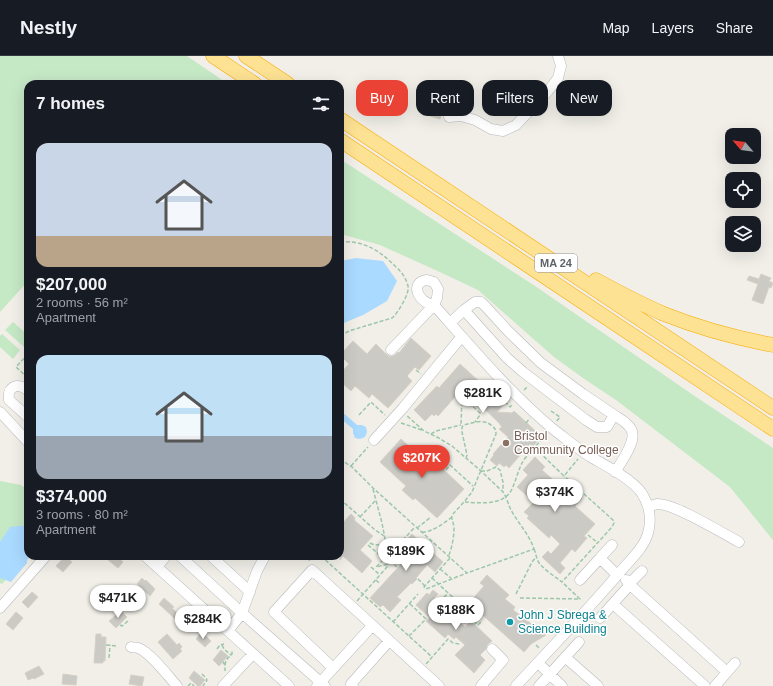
<!DOCTYPE html>
<meta charset="utf-8">
<style>
:root{--surface:#171b24;--page:#242831;--text:#f1f3f6;--muted:#9ea1a6;--line:#363941;--accent:#ea4335}
body{margin:0;font-family:Helvetica,sans-serif;background:var(--page);color:var(--text);height:100vh;display:flex;flex-direction:column;font-size:15px;white-space:nowrap}
*{box-sizing:border-box;margin:0}
p{font-size:13px;color:var(--muted)}
.icon{flex:none;width:22px;height:22px;fill:none;stroke:currentColor;stroke-width:2;stroke-linecap:round;stroke-linejoin:round}
.map{position:relative;flex:1;overflow:hidden}
.details{position:absolute;left:24px;top:24px;width:320px;height:480px;display:flex;flex-direction:column;background:var(--surface);border-radius:12px;box-shadow:0 4px 16px #0002}
.details>*{flex:none}
.hud{position:absolute;left:356px;top:24px;width:357px;height:36px;display:flex;gap:8px}
.needle{width:26px;rotate:298deg}
.controls{position:absolute;left:725px;top:72px;display:grid;gap:8px}
.controls a{display:grid;place-items:center;width:36px;height:36px;border-radius:8px;background:var(--surface);box-shadow:0 4px 16px #0002;font-size:20px}
.price{position:absolute;translate:-50% -34px;padding:0 9px;border-radius:14px;background:#fff;color:#222;font-size:13px;line-height:26px;filter:drop-shadow(0 1px 2px #0008)}
.price::after{content:'';position:absolute;left:50%;top:24px;width:12px;height:9px;margin-left:-6px;background:inherit;clip-path:polygon(0 0,100% 0,50% 100%)}
.price.current{background:var(--accent);color:#fff}
ul{padding:0;list-style:none}
li{display:grid;align-content:center;gap:8px;height:212px;padding:0 12px}
li span{display:grid;place-items:center;height:124px;border-radius:12px;color:#555}
li>.icon{margin-inline-start:auto}
span .icon{width:72px;height:72px;fill:#fffc;stroke-width:1}
li b{font-size:17px}
h2{display:flex;justify-content:space-between;align-items:center;height:48px;padding:0 12px;font-size:17px}
.chip{padding:0 14px;border-radius:12px;background:var(--surface);box-shadow:0 4px 16px #0002;font-size:14px;line-height:36px}
.chip.current{background:var(--accent);color:#fff}
header{display:flex;align-items:center;gap:24px;box-sizing:border-box;height:56px;padding:0 20px;background:var(--surface);border-bottom:1px solid var(--line)}
header strong{font-size:19px}
nav{display:flex;gap:22px;margin-inline-start:auto;font-size:14px}
.map>svg:first-child{display:block}
.green{fill:#c5e8c5}
.water{fill:#aadaff}
.building{fill:#cccac5;stroke:#d6d1c6}
.lines{fill:none;stroke-linecap:round;stroke-linejoin:round}
.minor-casing{stroke:#b5b8bc;stroke-width:11}
.highway-casing{stroke:#f9ab00;stroke-width:15}
.path{stroke:#9cc7a9;stroke-width:1.5;stroke-dasharray:4 2;stroke-linecap:butt}
.minor{stroke:#fff;stroke-width:10}
.highway{stroke:#fde293;stroke-width:14}
.education-dot{fill:#8d6e63;stroke:#fff;stroke-width:1.5}
.culture-dot{fill:#0f9aa8;stroke:#fff;stroke-width:1.5}
.labels{text-anchor:middle;dominant-baseline:central;stroke-width:3;stroke-linejoin:round;paint-order:stroke}
.shield{fill:#fff;stroke:#8f9295;stroke-width:1}
.shield-label{font-size:11px;font-weight:bold;fill:#5f6368}
.education-label{font-size:12px;fill:#785e54;stroke:#fff;text-anchor:start}
.culture-label{font-size:12px;fill:#0d838f;stroke:#fff;text-anchor:start}
</style>
<header>
<strong>Nestly</strong>
<nav><a>Map</a><a>Layers</a><a>Share</a></nav>
</header>
<div class="map">
<svg width="773" height="630" viewBox="0 0 773 630">
<rect width="100%" height="100%" fill="#f1efe8"/>
<path class="green" d="M0,0h187l41,28h-200v197l-28,31z
M340,103l195,127 161,111 77,51v92l-43,-53 -114,-87 -33,-22 -29,-21 -76,-67 -36,-17 -62,-28 -36,-10 -4,1z
M13,266l15,13v7l-4,5 -19,-17z
M2,278l18,16 -7,9 -13,-12v-11z
M0,425l21,4 7,5v65l-26,29 -2,-1z"/>
<path class="water" d="M356,202l27,3 14,20 -10,20 -24,14 -17,7 -6,3v-64z
M340,354l17,15h5l4,2 1,5 -2,5 -5,2 -5,-1 -2,-5v-4l-13,-11z
M20,470h6l2,5v25h3l-4,4v3l-16,19 -11,-4v-36l10,-15z"/>
<path class="building" d="M440,40l9,2 -4,12h-2l-3,9 -10,-3 3,-9 3,1z
M761,218l10,4 -2,3 4,2 -2,5 -2,-1 -6,17 -11,-4 6,-16 -11,-4 2,-4 10,3z
M411,282l20,18 -12,14 -4,-3 -8,9 5,5 -24,27 -16,-14 -3,4 -14,-12 -4,5 -11,-10v-7l9,-10 -9,-9 13,-14 14,13 9,-10 11,11 3,2 5,-2 3,-3 1,1z
M460,308l33,30 2,-2 5,4 -2,2 6,6 -7,8 15,1 2,-2 28,26 -9,9 -3,-2 -21,24 -3,-3 -2,2 -5,-4 -2,3 -7,-6 4,-5 -1,-1 15,-17 -9,-8 3,-2 -2,-2v-1l-37,-36 -25,28 -2,-2 -2,2 -2,-2 -7,7 -11,-11 23,-24 2,2z
M401,383l26,24v-1l6,5 4,-5 7,7v1l20,19 -27,29 -22,-20 -2,2 -11,-10 4,-4 -26,-24z
M535,401l10,10 -3,3 17,15 4,-5 19,18 -7,8 20,18 -11,12 3,2 -12,14 -3,-3 -12,14 5,5 -5,6 -18,-17 6,-6 3,3 9,-10 -9,-9 -2,3 -22,-20 2,-2 -5,-4 10,-10 -17,-15 11,-12 -5,-5z
M351,458l4,4 -1,2 19,16 -13,14 12,11 -10,12 -19,-17 -3,4v-34z
M412,478l31,28 -8,10 -8,-7 -11,13 1,1 -5,5 -1,-1 -14,14 4,3 -11,12 -7,-7 -3,2 -10,-9 34,-37 -9,-8z
M65,500l7,6 -9,10 -7,-6z
M112,500h5l6,6 -5,6 -10,-8z
M487,519l22,20 -4,4 10,8 -2,3 33,25 -15,9 -7,8 -55,-49 15,-17 -4,-3z
M142,522l3,3 1,-1 9,9 -5,7 -13,-12z
M433,534l5,4 -4,4 31,29 6,-6 21,20 -5,4 -1,4 -6,6 5,5 -11,13 -19,-18 10,-10 -9,-8 -2,2 -6,-5 -3,4 -19,-17 4,-3 -14,-13 11,-12 2,2z
M32,536l6,5 -10,11 -6,-6z
M164,542l10,9 -2,1 9,9 3,-2 9,9 -6,6 -28,-26z
M121,555l6,6 -11,11 -7,-7z
M16,556l7,6 -10,12 -7,-6z
M202,576l9,9 -6,6 -9,-8z
M96,578h5v3h5l-1,24h-2v2h-9z
M167,578l10,11 2,-2 3,4 -2,2 2,2 -9,8 -15,-17z
M221,594l7,6 -9,10 -6,-6z
M39,610l5,8 -10,5 -1,-1 -5,2 -3,-7z
M194,615l11,9 -5,6h-2l-9,-8z
M63,618l14,2 -1,9 -14,-1z
M131,619l13,2 -2,9 -13,-2z"/>
<g class="lines">
<g class="minor-casing">
<path id="minor" d="M449,61l12,-1 14,4 16,9 12,2 13,-6 32,-34 10,-13 3,-12 -3,-10
M427,224l7,2 4,7 -1,9 -3,7c-16,-2 -25,-23 -7,-25z
M450,267l14,-13 43,48 16,14 63,48 11,7h10l7,-12 -31,-21 -42,-31 -34,-33 -21,-23 -5,-5h-6l-11,8
M391,294l43,-45c38,43 75,87 119,124 12,9 24,19 36,27 17,10 40,21 52,36 8,12 11,27 7,41 -4,15 -18,27 -28,39 -33,39 -69,76 -104,114
M28,335c-10,-9 -21,-5 -19,9l19,17
M0,356l28,30
M614,359c6,4 13,7 17,14 7,11 -10,33 -16,43
M374,384l29,-32 55,-67
M648,451c2,-1 6,-2 9,-3 17,-1 65,29 82,38
M145,500l144,130
M180,500l62,57 83,73
M211,500l39,36
M600,502l12,-13
M157,511l9,-11
M642,515l-13,13 98,88
M580,524l20,-22 17,17
M613,548l92,82
M0,552l46,-52
M600,562l27,-30c2,-3 2,-6 -1,-8
M228,575l14,-18 15,-42 8,-15
M131,591c3,1 5,0 7,1 12,4 30,28 39,38
M565,601l33,29
M538,607l24,23
M333,612l-59,-56 38,-42 127,116
M223,630l30,-32
M317,630l55,-60
M353,630l-2,-2 38,-43
M481,630l22,-26 -11,-11
M539,630l40,-44
M715,630l20,-23"/>
</g>
<g class="highway-casing">
<path id="highway" d="M213,0l42,28
M246,0l42,28
M340,63l433,289
M340,84l433,289
M596,224c22,12 45,24 68,34 35,14 72,24 109,31"/>
</g>
<path class="path" d="M340,186c23,-2 39,8 55,24 6,5 11,12 13,20 2,7 -10,27 -16,32l-40,12 -12,5
M28,298l-12,13 12,11
M416,314l5,4
M492,333l18,18 3,-3
M524,334l3,-3
M458,335l4,6 -1,28
M463,346h5l12,11v2l-5,7
M551,355l9,6 -4,5
M359,359l12,-13 14,13
M401,367l21,7
M526,367l4,-5
M340,376l1,1 -1,6
M431,378l5,-3 25,-6
M535,392l29,28 14,-17
M340,402l3,3
M340,407l3,-2 9,6 21,21 94,85 67,-24c-5,-15 -16,-26 -23,-39 -3,-6 -4,-12 -8,-18l-22,-21 -29,-25 -15,-9 -13,-6 -18,-16
M351,410l17,-19
M446,414l4,-5 23,21
M481,415h6l9,-4 4,3 3,12v9
M373,433l9,34 4,21 4,9
M340,443l34,30 10,7
M465,446c15,1 39,4 47,-13 4,-9 6,-18 10,-26 5,-9 18,-21 25,-29
M360,461l15,-16
M417,472l14,-11
M422,476c9,1 22,-9 30,-15
M588,479l10,8
M370,487c5,3 11,1 17,3
M368,489l15,13 6,6 -13,3 8,-8
M534,493c2,4 2,8 4,12 2,6 19,17 24,21l50,-55 2,-4 -1,-3 -49,-44
M449,499c3,-8 5,-18 5,-27 0,-5 -3,-8 -2,-13l12,-13 8,-10 24,-58c0,-4 -1,-6 -4,-8 -8,-8 -19,-3 -28,-1l-2,2v5l5,23 -1,3
M304,500l5,4 2,-1 3,-3
M321,500l111,101
M450,502l-26,29 2,2 41,-16
M389,506l3,1 5,4
M371,511l9,8
M440,513l11,9
M432,522l40,37
M418,523l7,7
M376,524l4,4
M516,538l16,-32 5,-6
M520,542l60,1 -18,-17
M357,545l30,-34 2,-5 1,-9 11,-11 14,-15
M440,546l8,-9
M469,561l9,8 4,-4
M393,566l25,-28
M464,567l10,-11
M120,569l2,1 6,-5
M546,569l10,7
M409,580l17,-17 -17,-16
M106,589l11,1
M222,589l2,4 7,6
M536,589l4,4
M217,593l3,-4 4,-1
M109,602l1,-13
M223,606l2,3v6
M426,608l22,-25 5,4 6,1
M225,609l1,-5 6,-6v-3
M202,618l4,4 1,2 -4,6
M188,630l3,-3 3,3"/>
<use href="#minor" class="minor"/>
<use href="#highway" class="highway"/>
</g>
<circle class="education-dot" cx="506" cy="387" r="4"/>
<circle class="culture-dot" cx="510" cy="566" r="4"/>
<g class="labels">
<rect class="shield" x="535" y="198" width="42" height="18" rx="3"/>
<g class="shield-label">
<text x="556" y="207">MA 24</text>
</g>
<g class="education-label">
<text x="514" y="380">Bristol<tspan x="514" dy="14">Community College</tspan></text>
</g>
<g class="culture-label">
<text x="518" y="559">John J Sbrega &amp;<tspan x="518" dy="14">Science Building</tspan></text>
</g>
</g>
</svg>
<div class="controls">
<a><svg class="needle" viewBox="-14 -14 28 28"><path d="M0-13l5 13h-10z" fill="#e53935"/><path d="M0 13l5-13h-10z" fill="#9ea1a6"/></svg></a>
<a><svg class="icon" aria-label="locate" viewBox="0 0 24 24"><circle cx="12" cy="12" r="6"/><path d="M12 2v4M12 18v4M2 12h4M18 12h4"/></svg></a>
<a><svg class="icon" aria-label="layers" viewBox="0 0 24 24"><path d="M12 4l9 5-9 5-9-5zM3 14l9 5 9-5"/></svg></a>
</div>
<b class="price" style="left:483px;top:358px">$281K</b>
<b class="price current" style="left:422px;top:423px">$207K</b>
<b class="price" style="left:555px;top:457px">$374K</b>
<b class="price" style="left:406px;top:516px">$189K</b>
<b class="price" style="left:118px;top:563px">$471K</b>
<b class="price" style="left:456px;top:575px">$188K</b>
<b class="price" style="left:203px;top:584px">$284K</b>
<div class="hud">
<a class="chip current">Buy</a>
<a class="chip">Rent</a>
<a class="chip">Filters</a>
<a class="chip">New</a>
</div>
<section class="details">
<h2>7 homes<svg class="icon" aria-label="filters" viewBox="0 0 24 24"><path d="M4 7h16M4 17h16"/><circle cx="9" cy="7" r="2"/><circle cx="15" cy="17" r="2"/></svg></h2>
<ul>
<li><span style="background:linear-gradient(#c9d6e8 75%,#b9a48a 0)"><svg class="icon" aria-label="home" viewBox="0 0 24 24"><path d="M3 11l9-7 9 7M6 9v11h12V9"/></svg></span><div><b>$207,000</b><p>2 rooms · 56 m²</p><p>Apartment</p></div></li>
<li><span style="background:linear-gradient(#bfe0f5 65%,#9aa5b1 0)"><svg class="icon" aria-label="home" viewBox="0 0 24 24"><path d="M3 11l9-7 9 7M6 9v11h12V9"/></svg></span><div><b>$374,000</b><p>3 rooms · 80 m²</p><p>Apartment</p></div></li>
</ul>
</section>
</div>
